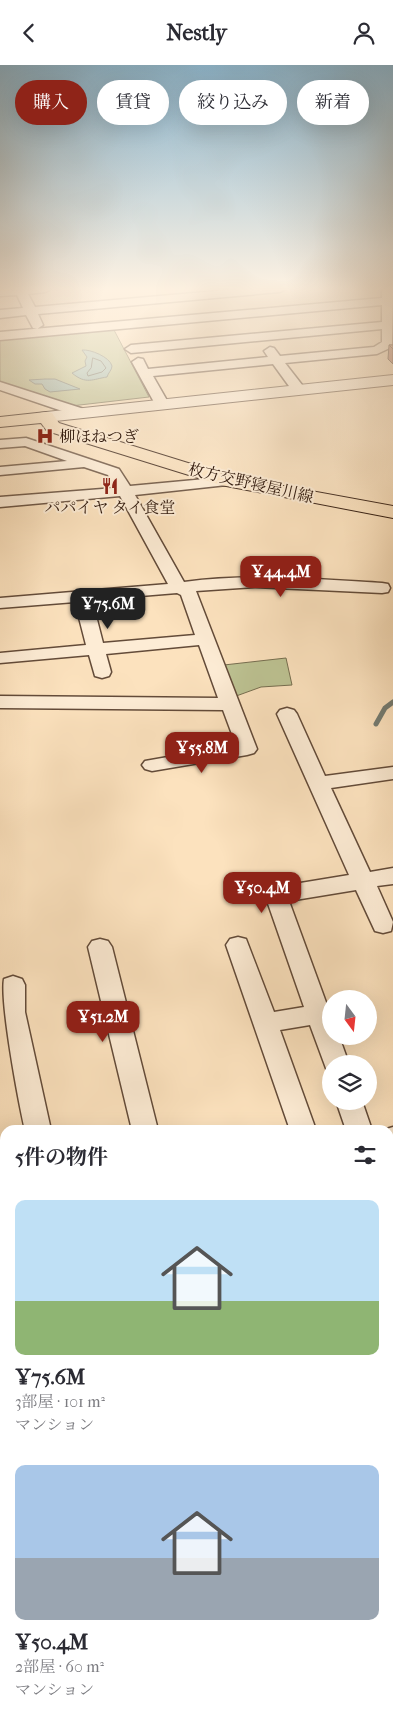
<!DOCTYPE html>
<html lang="ja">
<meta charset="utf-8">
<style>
:root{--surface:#fff;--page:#f2f2f3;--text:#2b2b33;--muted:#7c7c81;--accent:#8f2418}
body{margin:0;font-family:"IM FELL French Canon","Noto Serif JP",serif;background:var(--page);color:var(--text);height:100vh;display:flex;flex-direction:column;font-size:19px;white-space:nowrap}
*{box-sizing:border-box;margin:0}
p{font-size:16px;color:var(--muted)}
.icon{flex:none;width:28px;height:28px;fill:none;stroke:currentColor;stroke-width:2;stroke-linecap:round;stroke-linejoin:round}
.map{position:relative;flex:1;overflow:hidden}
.drawer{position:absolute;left:0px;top:1060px;width:394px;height:601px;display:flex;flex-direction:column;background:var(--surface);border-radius:15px 15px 0 0;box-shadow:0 5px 20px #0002}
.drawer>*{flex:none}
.top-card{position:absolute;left:15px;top:15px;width:364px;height:45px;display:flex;gap:10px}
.needle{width:32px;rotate:165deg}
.tools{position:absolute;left:322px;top:925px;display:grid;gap:10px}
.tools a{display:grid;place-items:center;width:55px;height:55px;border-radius:50%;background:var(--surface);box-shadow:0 5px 20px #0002;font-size:25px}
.price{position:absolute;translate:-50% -42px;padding:0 11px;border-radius:10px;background:var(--accent);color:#fff;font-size:16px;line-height:32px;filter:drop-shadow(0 1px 2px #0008)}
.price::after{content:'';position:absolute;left:50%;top:30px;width:15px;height:11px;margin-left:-8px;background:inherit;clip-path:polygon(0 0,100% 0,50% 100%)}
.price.active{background:#222;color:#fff}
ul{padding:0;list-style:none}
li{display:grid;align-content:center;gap:10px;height:265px;padding:0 15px}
li span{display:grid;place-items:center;height:155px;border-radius:10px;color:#555}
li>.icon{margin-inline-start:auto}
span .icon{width:90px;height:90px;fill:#fffc;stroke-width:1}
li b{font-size:21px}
h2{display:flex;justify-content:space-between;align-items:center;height:60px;padding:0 15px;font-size:21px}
.pill{padding:0 18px;border-radius:22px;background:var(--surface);box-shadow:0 5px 20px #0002;font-size:18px;line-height:45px}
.pill.active{background:var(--accent);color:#fff}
header{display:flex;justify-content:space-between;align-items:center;height:65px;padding:0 15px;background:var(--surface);font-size:22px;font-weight:700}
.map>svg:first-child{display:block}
.green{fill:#bdc393;stroke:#766e50}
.water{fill:#9fbdb4;stroke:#737b71}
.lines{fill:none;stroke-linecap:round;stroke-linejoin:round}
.shore{stroke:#686b60;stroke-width:1}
.stream{stroke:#737b71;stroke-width:5}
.minor-casing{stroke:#634b39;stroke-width:3}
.tertiary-casing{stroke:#634b39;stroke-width:2}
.primary-casing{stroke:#30190d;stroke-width:2}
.minor{fill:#fdecd5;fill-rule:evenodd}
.tertiary{fill:#fdecd5;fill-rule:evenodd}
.primary{fill:#fce2be;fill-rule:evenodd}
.wall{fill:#b16e5f;stroke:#30190d}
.building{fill:#ce806f;stroke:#30190d}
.labels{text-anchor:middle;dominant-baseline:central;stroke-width:4;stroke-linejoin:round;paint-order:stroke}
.far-poi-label{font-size:16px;fill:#30190d;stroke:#fdecd5;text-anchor:start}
.far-street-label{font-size:16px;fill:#30190d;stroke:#fdecd5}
</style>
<header><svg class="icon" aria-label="back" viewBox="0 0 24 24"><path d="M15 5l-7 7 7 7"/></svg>Nestly<svg class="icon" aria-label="person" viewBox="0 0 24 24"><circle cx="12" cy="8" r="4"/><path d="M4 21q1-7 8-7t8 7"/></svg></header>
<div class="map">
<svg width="393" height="1661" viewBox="0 0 393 1661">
<rect width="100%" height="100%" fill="#fce2be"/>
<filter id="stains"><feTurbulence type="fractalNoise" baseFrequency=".004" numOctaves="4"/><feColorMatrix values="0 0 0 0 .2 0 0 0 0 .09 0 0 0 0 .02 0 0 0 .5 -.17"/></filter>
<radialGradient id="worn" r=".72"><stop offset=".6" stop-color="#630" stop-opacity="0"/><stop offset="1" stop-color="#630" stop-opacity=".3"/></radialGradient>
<path class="green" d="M108,264l6,1 35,67 -78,9 -71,-22v-46z
M286,593l6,27 -31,2 -33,12 -13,-33z"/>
<path class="water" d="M82,285c8,-1 28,7 30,16 0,4 -4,7 -5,11 -14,2 -21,8 -35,-4l14,-7 -1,-5 2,-4z
M45,314h10l25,10 -30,3 -5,-3 -3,-5h-7l-6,-4z"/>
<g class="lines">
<path class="shore" d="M93,293l8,3 5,7 -4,4 -14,4 -1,-3 4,-5z"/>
<path class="stream" d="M376,659l9,-16 8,-6"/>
<g class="minor-casing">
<path id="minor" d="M51,224l-6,3 -17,2 7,13 204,-18h47l-6,3 -242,22 5,11 -6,4 -4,-1 -7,-13 -26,3v-8l23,-2 -6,-13 -17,1v-6z
M382,224h11l-1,58 -15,7 -92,9 21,27 -7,4 -5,-1 -21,-29 -120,12 16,28 -7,4 -7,-4 -23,-42 6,-4 5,1 5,10 120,-12 -4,-6 6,-4 4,1 6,8 94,-9 8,-5v-13l-251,24 -6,-4 6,-4 251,-23v-17l-382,35v-8l382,-34z
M0,317l87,28 2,3 -2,3h-10l-77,-26z
M26,373l93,31 11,17 97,-9 5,1 2,3 -2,3 -5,1 -92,10 49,87c66,-9 132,-3 198,1l6,1 2,4 -2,4 -6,1 -127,-6 -59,4 61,158 -3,4 -7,2 -95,16 -7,-2 -3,-4 3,-4 91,-16 -13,-35 -223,-2v-12l218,2 -19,-53 -93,9 5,18 -2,4 -7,2 -7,-2 -6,-21 -89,8v-10l86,-8 -11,-43 -75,6v-10l168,-14 -48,-88 -120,11v-10l115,-9 -7,-13 -24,-8 -84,8v-8l67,-6 -42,-15 -25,2v-8zM177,528l4,2 14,40 -92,8 -11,-43z
M287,643l7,2 3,4 28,62 68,-9v12l-62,9 39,84 23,-4v16l-16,2 16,36 -2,9 -8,2 -8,-2 -19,-41 -67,11 42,115v20h8l10,28h-18v9l-4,-2 -17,-46 -30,5 36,100h-26l-64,-185 4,-6 8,-2 8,2 28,73 30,-5 -39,-112 3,-6 8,-2 73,-12 -72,-161 3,-4z
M100,874l8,2 4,6 46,183h-26l-44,-183 4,-6z
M13,911l9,3 3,6v27l26,118h-26c-7,-30 -25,-128 -21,-151z
M336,1036h26l10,29h-26z
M393,1062v22l-4,1v-20h-6z
M5,1149v26l-5,2v-26z"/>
</g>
<g class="tertiary-casing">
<path id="tertiary" d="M393,310v10l-347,37 -6,-1 -2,-4 2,-4 6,-1z"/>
</g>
<g class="primary-casing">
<path id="primary" d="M46,347l6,1 7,10 171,53 163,30v12l-172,-33 -174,-54 -6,-8 -41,4v-10z"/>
</g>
<use href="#minor" class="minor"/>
<use href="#tertiary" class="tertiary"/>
<use href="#primary" class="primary"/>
</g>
<path class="wall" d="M389,280h4v19l-5,-5z"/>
<path class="building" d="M389,280h4v4z"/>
<linearGradient id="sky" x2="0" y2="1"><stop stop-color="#8bb8d3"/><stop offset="0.49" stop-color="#fef2e2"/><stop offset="1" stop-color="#fef2e2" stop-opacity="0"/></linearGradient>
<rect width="393" height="457" fill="url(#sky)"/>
<defs>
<g id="hospital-bare" transform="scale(1.35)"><path d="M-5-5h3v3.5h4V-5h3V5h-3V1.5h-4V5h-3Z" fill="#8f2418" stroke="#fdecd5" stroke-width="2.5" paint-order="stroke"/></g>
<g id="restaurant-bare" transform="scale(1.35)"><path d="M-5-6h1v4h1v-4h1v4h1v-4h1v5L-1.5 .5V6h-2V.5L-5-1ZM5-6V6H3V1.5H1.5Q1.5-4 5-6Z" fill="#8f2418" stroke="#fdecd5" stroke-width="2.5" paint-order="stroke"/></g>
</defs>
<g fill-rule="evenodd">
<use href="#hospital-bare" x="45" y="371"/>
<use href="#restaurant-bare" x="110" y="421"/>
</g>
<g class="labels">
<g class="far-poi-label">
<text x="59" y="371">柳ほねつぎ</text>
<text x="110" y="442" text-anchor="middle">パパイヤ タイ食堂</text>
</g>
<g class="far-street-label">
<text transform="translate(251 418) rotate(13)">枚方交野寝屋川線</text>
</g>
</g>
<rect width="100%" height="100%" filter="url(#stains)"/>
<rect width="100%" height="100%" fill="url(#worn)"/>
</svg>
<div class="tools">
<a><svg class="needle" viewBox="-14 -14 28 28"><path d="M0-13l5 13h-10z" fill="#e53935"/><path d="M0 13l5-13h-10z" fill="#7c7c81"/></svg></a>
<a><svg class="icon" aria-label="layers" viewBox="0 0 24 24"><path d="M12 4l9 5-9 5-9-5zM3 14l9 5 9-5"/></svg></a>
</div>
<b class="price" style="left:281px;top:533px">¥44.4M</b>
<b class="price active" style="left:108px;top:565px">¥75.6M</b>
<b class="price" style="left:202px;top:709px">¥55.8M</b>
<b class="price" style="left:262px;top:849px">¥50.4M</b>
<b class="price" style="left:103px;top:978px">¥51.2M</b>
<div class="top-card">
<a class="pill active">購入</a>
<a class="pill">賃貸</a>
<a class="pill">絞り込み</a>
<a class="pill">新着</a>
</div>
<section class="drawer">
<h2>5件の物件<svg class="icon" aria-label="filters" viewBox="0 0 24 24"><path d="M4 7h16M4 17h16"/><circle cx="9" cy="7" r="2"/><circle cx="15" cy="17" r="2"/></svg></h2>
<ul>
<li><span style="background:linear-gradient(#bfe0f5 65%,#8fb573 0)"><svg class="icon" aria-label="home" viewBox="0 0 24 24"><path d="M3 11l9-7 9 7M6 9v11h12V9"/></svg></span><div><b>¥75.6M</b><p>3部屋 · 101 m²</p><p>マンション</p></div></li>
<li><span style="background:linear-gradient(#a9c7e8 60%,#9aa5b1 0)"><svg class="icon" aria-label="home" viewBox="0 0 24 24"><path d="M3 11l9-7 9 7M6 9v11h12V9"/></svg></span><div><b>¥50.4M</b><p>2部屋 · 60 m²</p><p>マンション</p></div></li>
</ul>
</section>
</div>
